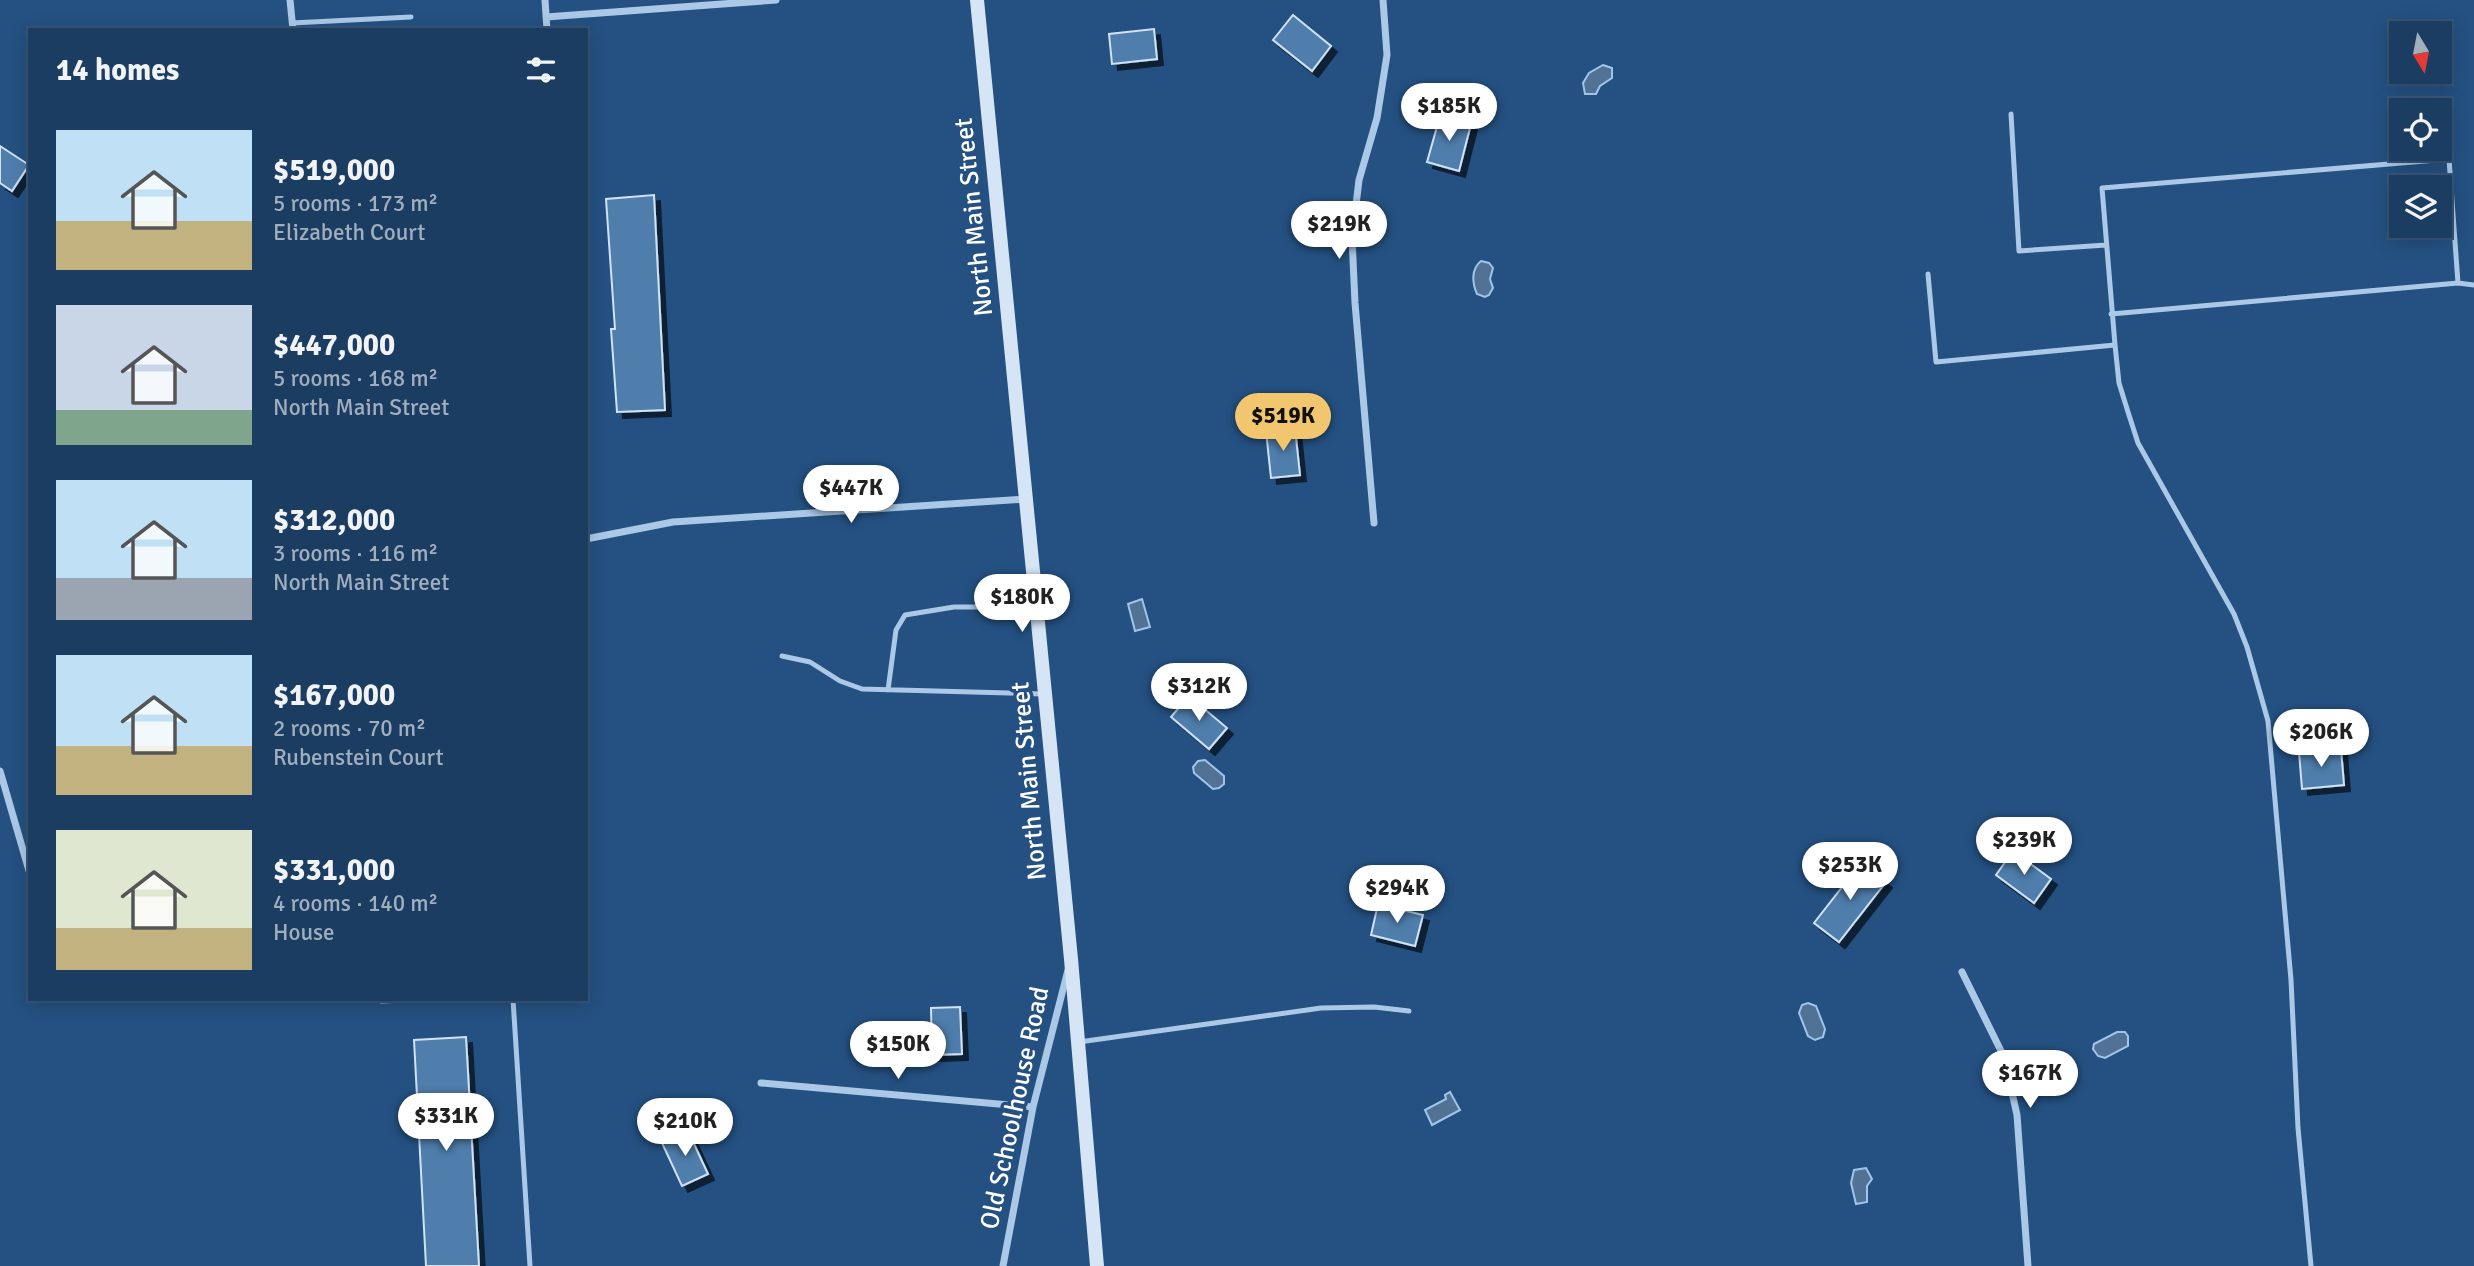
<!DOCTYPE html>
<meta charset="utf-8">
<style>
:root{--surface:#1b3d62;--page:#244468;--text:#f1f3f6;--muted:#a0aebe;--line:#395677;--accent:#f2c66f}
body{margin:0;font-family:Signika,sans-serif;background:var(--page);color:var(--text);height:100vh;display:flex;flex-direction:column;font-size:26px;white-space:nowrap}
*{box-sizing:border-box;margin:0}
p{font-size:23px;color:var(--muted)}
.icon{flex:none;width:38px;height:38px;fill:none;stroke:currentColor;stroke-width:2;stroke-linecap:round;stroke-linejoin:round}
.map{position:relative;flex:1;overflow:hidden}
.details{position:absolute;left:28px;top:28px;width:560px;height:973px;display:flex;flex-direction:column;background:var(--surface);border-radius:0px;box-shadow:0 4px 18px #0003,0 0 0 2px var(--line)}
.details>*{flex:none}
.needle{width:46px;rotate:170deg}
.buttons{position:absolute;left:2389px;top:21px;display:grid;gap:14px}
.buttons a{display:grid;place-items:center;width:63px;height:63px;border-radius:0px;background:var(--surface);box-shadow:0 4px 18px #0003,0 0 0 2px var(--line);font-size:35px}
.price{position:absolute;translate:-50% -60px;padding:0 16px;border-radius:24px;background:#fff;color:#222;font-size:23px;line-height:46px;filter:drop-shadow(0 2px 4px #0008)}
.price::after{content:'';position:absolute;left:50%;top:42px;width:21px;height:16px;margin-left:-10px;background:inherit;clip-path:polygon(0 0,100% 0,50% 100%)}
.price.selected{background:var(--accent);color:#111}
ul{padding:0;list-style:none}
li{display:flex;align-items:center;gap:21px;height:175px;padding:0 28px}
li span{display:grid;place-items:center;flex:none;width:196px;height:140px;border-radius:0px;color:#555}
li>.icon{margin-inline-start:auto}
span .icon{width:84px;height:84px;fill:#fffc;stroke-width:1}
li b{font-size:30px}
h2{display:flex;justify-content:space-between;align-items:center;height:84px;padding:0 28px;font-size:30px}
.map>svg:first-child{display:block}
.water{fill:#527295;stroke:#9fc5e8;stroke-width:2}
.building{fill:#507eac;stroke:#cfe2f6;stroke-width:2;filter:url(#shadow)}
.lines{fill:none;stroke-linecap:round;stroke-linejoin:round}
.lane{stroke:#abc9e7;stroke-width:5}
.street{stroke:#abc9e7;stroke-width:7}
.secondary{stroke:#d5e5f6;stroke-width:14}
.labels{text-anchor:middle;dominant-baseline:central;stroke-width:7;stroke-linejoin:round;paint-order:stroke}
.street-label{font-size:26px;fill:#fff;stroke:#245182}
</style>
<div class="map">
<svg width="2474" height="1266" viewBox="0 0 2474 1266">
<defs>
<filter id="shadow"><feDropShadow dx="6" dy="6" stdDeviation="0" flood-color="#0009"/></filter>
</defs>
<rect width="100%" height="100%" fill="#245182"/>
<path class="water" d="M1603,65l9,3v10l-12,8 -4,8h-11l-2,-11 6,-10z
M1481,261l8,2 4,5 -3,11 3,9 -4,7 -4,2 -8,-3c-5,-11 -6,-25 4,-33z
M1142,599l8,28 -15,4 -7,-27z
M1205,760l19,16v8l-5,4 -6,1 -19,-16 -1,-6 5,-6z
M1808,1003l8,3 9,23 -2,8 -8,3 -7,-4 -9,-23 3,-8z
M2117,1032h8l3,4v10l-23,12 -7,-2 -5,-7 1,-5z
M1450,1092l10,18 -28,15 -7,-15 21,-11 -1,-4z
M1866,1168l6,11 -5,7v16l-11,2 -5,-21 3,-13z"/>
<path class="building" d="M1293,15l38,31 -19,25 -39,-31z
M1154,29l3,30 -45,5 -3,-30z
M1440,116l31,8 -12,47 -32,-9z
M0,146l29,19 -17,26 -12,-8z
M654,195l11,215 -48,2 -6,-83h4l-9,-130z
M1295,428l5,47 -29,3 -5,-47z
M1189,696l38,32 -18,21 -38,-32z
M2341,749l3,36 -42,4 -3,-37z
M2013,851l38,28 -17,24 -38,-28z
M1861,863l25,19 -47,60 -25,-19z
M1378,904l45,11 -8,31 -44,-11z
M960,1007l2,47 -30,1 -1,-47z
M466,1037l13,229h-53l-12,-226z
M688,1131l20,43 -26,12 -20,-43z"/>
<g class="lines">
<path class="lane" d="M292,23l119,-6
M2011,114l8,137 87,-6
M1928,274l8,88 179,-17
M2458,283l16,2
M2111,314l347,-31 -9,-124 -347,29 13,157 4,38 9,29 10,31 96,171 13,33 21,74 23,259 7,148 13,138
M782,656l28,6 30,19 22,8 180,5
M888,690l8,-60 9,-15 49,-8h50l29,-8
M380,999l1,2 45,-2
M513,999l17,267
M1079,1042l242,-34 53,-1 35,4"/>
<path class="street" d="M290,0l3,30
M545,0l2,30
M546,17l230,-17
M1374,523l-19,-220 -3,-65 7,-58 18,-62 10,-63 -4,-55
M586,539l87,-17 353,-23
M0,771l30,103
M1962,972l42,85 13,58 11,151
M761,1083l272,24
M1003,1266l30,-159 35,-137"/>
<path class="secondary" d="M977,0l94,959 26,307"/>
</g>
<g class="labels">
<g class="street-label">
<text transform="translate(974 217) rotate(-96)">North Main Street</text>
<text transform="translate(1029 781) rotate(-95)">North Main Street</text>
<text transform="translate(1015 1108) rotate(-78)">Old Schoolhouse Road</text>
</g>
</g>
</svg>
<div class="buttons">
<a><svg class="needle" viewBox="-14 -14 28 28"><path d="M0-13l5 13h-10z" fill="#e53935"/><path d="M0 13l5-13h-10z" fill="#a0aebe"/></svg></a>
<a><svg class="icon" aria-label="locate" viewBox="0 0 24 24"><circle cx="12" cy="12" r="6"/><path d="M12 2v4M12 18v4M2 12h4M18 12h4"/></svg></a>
<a><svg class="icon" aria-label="layers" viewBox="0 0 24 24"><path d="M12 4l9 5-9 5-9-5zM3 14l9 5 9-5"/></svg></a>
</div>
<b class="price" style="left:1449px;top:143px">$185K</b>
<b class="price" style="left:1339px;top:261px">$219K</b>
<b class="price selected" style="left:1283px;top:453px">$519K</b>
<b class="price" style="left:851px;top:525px">$447K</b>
<b class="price" style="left:1022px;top:634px">$180K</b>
<b class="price" style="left:1199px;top:723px">$312K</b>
<b class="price" style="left:2321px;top:769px">$206K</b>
<b class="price" style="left:2024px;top:877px">$239K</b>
<b class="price" style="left:1850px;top:902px">$253K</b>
<b class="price" style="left:1397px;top:925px">$294K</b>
<b class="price" style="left:898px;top:1081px">$150K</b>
<b class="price" style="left:2030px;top:1110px">$167K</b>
<b class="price" style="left:446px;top:1153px">$331K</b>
<b class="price" style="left:685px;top:1158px">$210K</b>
<section class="details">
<h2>14 homes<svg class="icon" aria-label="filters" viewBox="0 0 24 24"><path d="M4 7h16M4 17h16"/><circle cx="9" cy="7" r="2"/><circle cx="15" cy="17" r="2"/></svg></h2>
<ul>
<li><span style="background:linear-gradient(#bfe0f5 65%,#c2b280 0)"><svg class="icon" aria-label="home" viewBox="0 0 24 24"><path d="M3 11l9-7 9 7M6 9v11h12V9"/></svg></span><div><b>$519,000</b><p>5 rooms · 173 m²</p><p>Elizabeth Court</p></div></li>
<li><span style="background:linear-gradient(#c9d6e8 75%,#7fa58c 0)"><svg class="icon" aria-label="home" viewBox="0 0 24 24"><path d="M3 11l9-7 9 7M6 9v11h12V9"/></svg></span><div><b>$447,000</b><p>5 rooms · 168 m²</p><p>North Main Street</p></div></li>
<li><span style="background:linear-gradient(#bfe0f5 70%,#9aa5b1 0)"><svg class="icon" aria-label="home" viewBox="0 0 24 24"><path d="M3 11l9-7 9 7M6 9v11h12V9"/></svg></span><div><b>$312,000</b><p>3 rooms · 116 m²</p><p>North Main Street</p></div></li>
<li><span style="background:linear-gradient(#bfe0f5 65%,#c2b280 0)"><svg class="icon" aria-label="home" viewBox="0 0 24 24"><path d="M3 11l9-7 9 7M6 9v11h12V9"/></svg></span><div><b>$167,000</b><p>2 rooms · 70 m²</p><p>Rubenstein Court</p></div></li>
<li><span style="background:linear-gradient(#dfe7d0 70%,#c2b280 0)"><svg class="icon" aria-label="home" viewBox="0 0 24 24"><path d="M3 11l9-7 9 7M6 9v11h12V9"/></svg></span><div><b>$331,000</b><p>4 rooms · 140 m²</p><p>House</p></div></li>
</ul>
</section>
</div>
